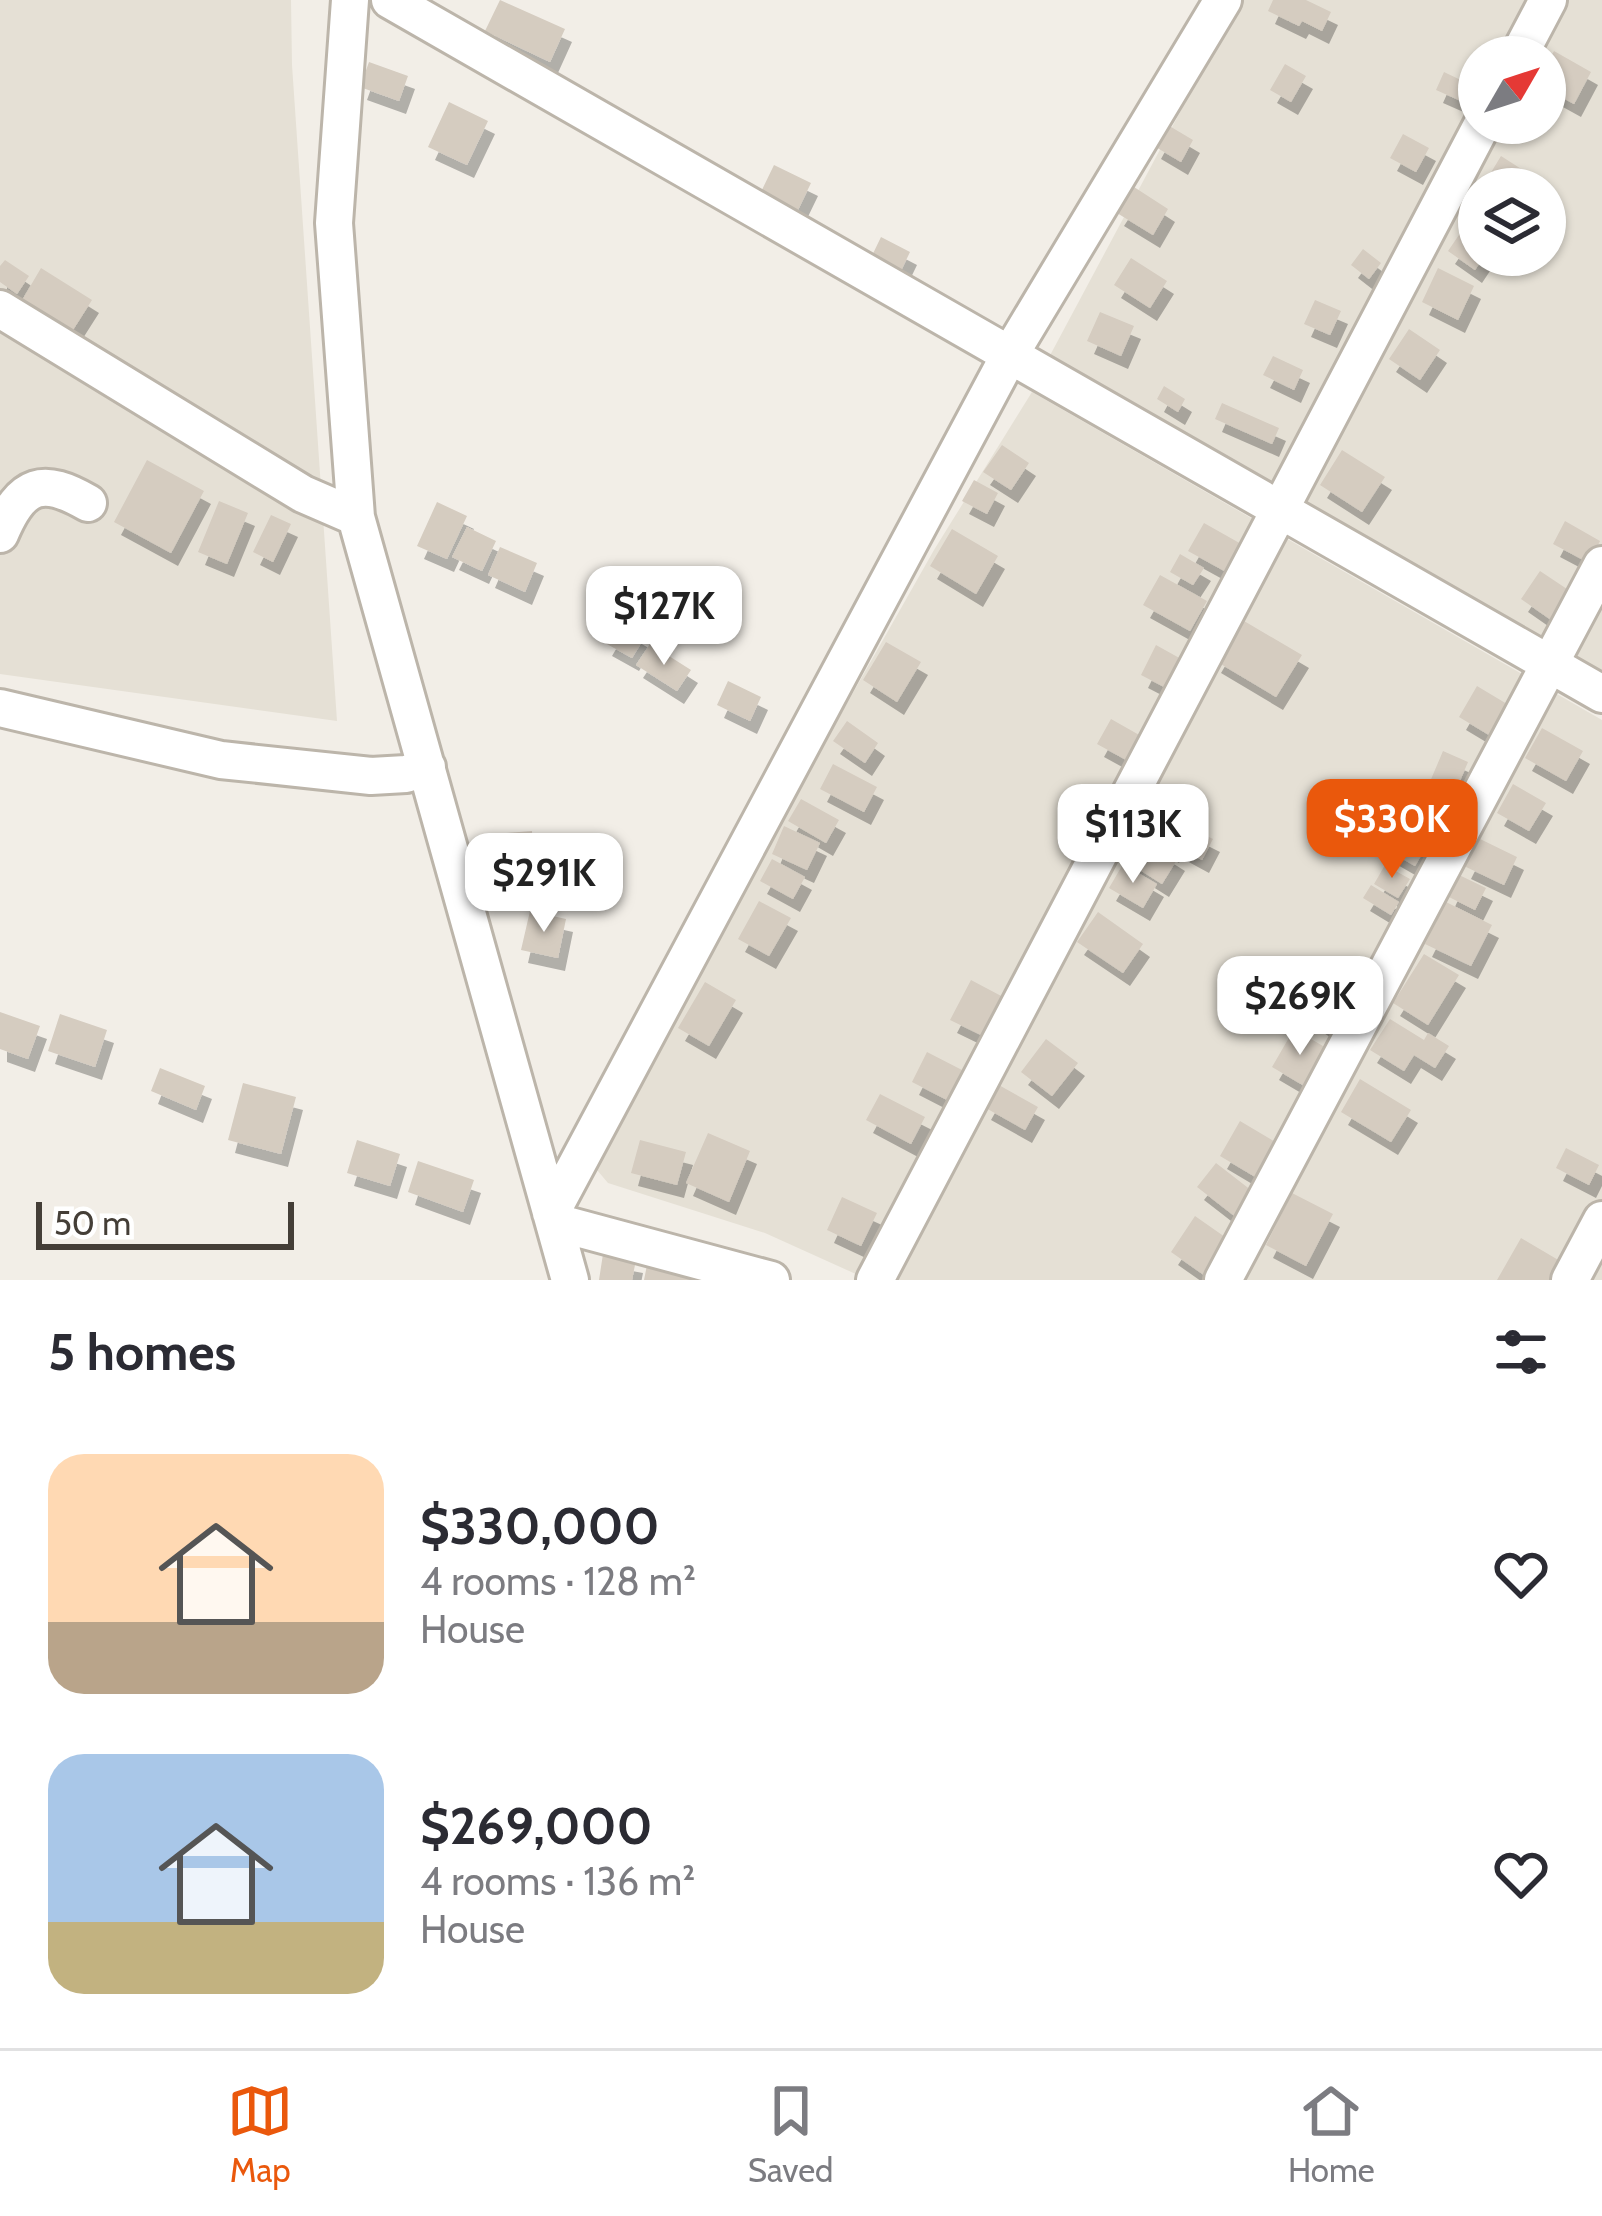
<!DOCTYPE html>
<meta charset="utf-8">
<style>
:root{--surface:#fff;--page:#f2f2f3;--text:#2b2b33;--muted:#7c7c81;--line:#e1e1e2;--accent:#ea580c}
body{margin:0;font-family:Cabin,sans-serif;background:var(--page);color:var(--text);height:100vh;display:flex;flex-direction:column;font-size:45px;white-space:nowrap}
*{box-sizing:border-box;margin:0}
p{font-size:39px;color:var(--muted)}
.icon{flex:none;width:66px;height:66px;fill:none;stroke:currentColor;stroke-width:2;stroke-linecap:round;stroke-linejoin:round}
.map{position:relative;height:1280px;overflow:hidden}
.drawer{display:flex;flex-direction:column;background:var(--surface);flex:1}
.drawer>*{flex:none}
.needle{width:78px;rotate:51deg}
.controls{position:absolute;left:1458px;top:36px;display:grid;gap:24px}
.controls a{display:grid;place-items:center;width:108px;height:108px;border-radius:50%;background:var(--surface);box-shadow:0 3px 9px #0004;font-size:60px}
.scale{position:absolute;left:36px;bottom:30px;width:258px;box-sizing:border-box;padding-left:12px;border:6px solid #443e37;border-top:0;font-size:33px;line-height:42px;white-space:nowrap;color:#443e37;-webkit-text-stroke:9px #fff;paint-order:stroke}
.price{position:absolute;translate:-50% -102px;padding:0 27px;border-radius:24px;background:#fff;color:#222;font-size:39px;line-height:78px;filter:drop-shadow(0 3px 6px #0008)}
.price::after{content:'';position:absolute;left:50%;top:72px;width:36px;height:27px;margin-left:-18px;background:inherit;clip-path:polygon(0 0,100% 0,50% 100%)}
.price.on{background:var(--accent);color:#fff}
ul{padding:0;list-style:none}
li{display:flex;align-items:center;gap:36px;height:300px;padding:0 48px}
li span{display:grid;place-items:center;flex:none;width:336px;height:240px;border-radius:36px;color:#555}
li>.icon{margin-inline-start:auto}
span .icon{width:144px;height:144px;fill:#fffc;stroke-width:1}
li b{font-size:51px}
h2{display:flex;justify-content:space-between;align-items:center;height:144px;padding:0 48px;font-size:51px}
.tabs{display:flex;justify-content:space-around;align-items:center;height:168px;border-top:3px solid var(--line);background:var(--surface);font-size:33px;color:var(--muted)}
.tabs a{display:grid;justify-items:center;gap:6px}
.tabs .on{color:var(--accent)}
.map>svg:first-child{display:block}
.residential{fill:#e5e0d5;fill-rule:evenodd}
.building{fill:#d5ccc0;filter:url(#shadow)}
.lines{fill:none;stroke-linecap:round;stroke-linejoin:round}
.minor-casing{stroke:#bcb5aa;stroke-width:42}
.minor{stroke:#fff;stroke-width:36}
</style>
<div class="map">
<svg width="1602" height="1280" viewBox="0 0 1602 1280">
<defs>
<filter id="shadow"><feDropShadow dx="7" dy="13" stdDeviation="0" flood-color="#0004"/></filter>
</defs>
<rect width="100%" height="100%" fill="#f2eee7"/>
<path class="residential" d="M0,0h291l1,65 45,656 -337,-47z
M1240,0h362v682l-555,-321zM1479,57h66v66h-66zM1479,189h66v66h-66z
M1032,392l570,328v560h-733l-104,-47 -157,-50 -11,-13 164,-315 173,-305z"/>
<path class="building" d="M500,0l65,29 -15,33 -65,-31z
M1273,0h33l25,12 -9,19 -20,-10 -3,5 -31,-15z
M1554,51l37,21 -17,32 -29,-16v-21z
M369,62l39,14 -9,25 -39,-14z
M1285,64l21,12 -15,26 -21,-12z
M1444,72l25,12 -8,17 -25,-11z
M449,102l39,19 -21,44 -39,-18z
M1166,124l27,16 -12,22 -27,-16z
M1403,134l26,14 -13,24 -26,-14z
M1501,156l42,27 -3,6h-59z
M774,165l37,18 -15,31 -37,-18z
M1134,187l34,22 -15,26 -36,-22z
M1461,232l18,12v11h6l-10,15 -27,-19z
M881,237l29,15 -14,29 -29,-15z
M1363,249l18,14 -12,16 -18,-14z
M1131,258l36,23 -17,27 -36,-23z
M5,260l24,16 -12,18 -17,-12v-16z
M41,268l51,32 -21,33 -50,-31z
M1438,268l36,18 -16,34 -36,-18z
M1315,300l26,11 -11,24 -26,-11z
M1100,312l34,14 -13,30 -34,-15z
M1409,329l31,21 -20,30 -31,-21z
M1273,356l30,14 -9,20 -31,-15z
M1164,386l21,13 -7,13 -21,-13z
M1222,403l57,25 -7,16 -57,-25z
M1002,445l27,18 -18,27 -28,-18z
M1342,450l43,27 -23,35 -42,-27z
M147,460l57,31 -33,62 -57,-31z
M974,480l24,13 -11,21 -25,-13z
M219,501l29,12 -21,51 -29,-12z
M437,502l30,14 -20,43 -30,-13z
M271,515l20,9 -18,38 -20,-10z
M1565,521l35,20 -11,22 -36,-19z
M1204,523l39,22 -15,28 -40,-22z
M467,527l29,14 -14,30 -30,-14z
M952,529l46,27 -22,38 -46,-28z
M500,547l37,16 -12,29 -37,-17z
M1180,554l24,14 -11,17 -23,-13z
M1540,571l33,22 -19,29 -33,-23z
M1160,575l47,26 -17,30 -47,-26z
M1239,618l63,37 -26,42 -62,-37z
M618,621l27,16 -13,21 -27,-15z
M886,642l35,20 -24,40 -34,-22z
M650,644l41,26 -14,21 -41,-26z
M1156,645l27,15 -15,29 -27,-14z
M728,681l33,16 -11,24 -33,-16z
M1477,686l35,21 -18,31 -35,-21z
M1111,719l30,17 -13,25 -31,-17z
M847,721l31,22 -13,20 -32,-22z
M1542,728l41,23 -17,30 -41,-23z
M1443,751l25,11 -14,33 -25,-11z
M833,764l44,23 -13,25 -44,-23z
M1513,784l33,19 -17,28 -32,-18z
M801,799l38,21 -13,23 -38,-22z
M1154,800l35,21 -17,29 -35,-21z
M1400,816l33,19 -18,31 -33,-19z
M784,826l36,17 -13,27 -35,-16z
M1189,827l24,12 -11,21 -24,-13z
M532,831l1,23 -25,2 -2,-23z
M1140,834l38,24 -16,26 -38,-24z
M1478,838l39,19 -13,28 -40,-19z
M772,859l33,18 -12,22 -33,-18z
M1123,864l34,20 -14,24 -34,-20z
M1385,865l25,14 -12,19 -24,-14z
M1457,874l29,14 -11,22 -28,-14z
M1371,885l28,17 -8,13 -28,-17z
M759,901l32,17 -22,38 -31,-17z
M1446,902l46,23 -21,41 -46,-22z
M530,911l36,8 -8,39 -37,-8z
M1098,912l45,32 -20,29 -46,-31z
M1424,954l35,21 -31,50 -35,-22z
M1318,977l35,24 -20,30 -35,-24z
M971,980l34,18 -20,39 -35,-17z
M705,982l31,18 -27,46 -31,-18z
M0,1012l40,14 -12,33 -28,-10z
M60,1014l47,16 -12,37 -47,-16z
M1390,1019l34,21 4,-7 21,13 -14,22 -21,-13 -10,16 -34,-21z
M1294,1029l34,20 -22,38 -34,-20z
M1046,1039l32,24 -26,33 -31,-24z
M927,1052l35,18 -15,30 -35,-18z
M160,1068l45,18 -9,24 -45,-19z
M1360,1079l51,31 -20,32 -50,-30z
M243,1083l53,14 -15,57 -53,-14z
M997,1084l41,23 -13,23 -41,-23z
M880,1094l45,23 -14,27 -45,-24z
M1240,1121l37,22 -20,35 -37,-22z
M708,1133l42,18 -21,51 -43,-19z
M357,1140l43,14 -10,32 -43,-13z
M640,1140l46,12 -9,33 -46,-12z
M1566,1148l33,17 -10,20 -33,-17z
M418,1161l56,19 -11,32 -55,-20z
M1216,1163l40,31 -19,24 -40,-31z
M1292,1193l41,21 -27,52 -40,-21z
M842,1197l35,16 -16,33 -34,-16z
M1195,1216l40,28 -24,36 -40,-28z
M1521,1238l39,23 -11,19h-52z
M603,1254l33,6 -4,20h-33z
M648,1260l62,20h-66z"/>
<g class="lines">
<g class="minor-casing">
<path id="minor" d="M350,0l-16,223 22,294 214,763
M390,0l1212,694
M1518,57l30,-57
M0,309l303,185 53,23
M0,534c22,-52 43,-57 88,-31
M0,708l221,52 150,16 35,-2 21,-7
M551,1213l458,-857 214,-356
M555,1222l216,58
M875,1280l608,-1157
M1223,1280l379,-715
M1570,1280l32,-60"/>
</g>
<use href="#minor" class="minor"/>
</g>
</svg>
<div class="controls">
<a><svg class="needle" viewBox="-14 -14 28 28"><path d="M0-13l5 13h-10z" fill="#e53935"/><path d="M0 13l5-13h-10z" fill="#7c7c81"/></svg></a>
<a><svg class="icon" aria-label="layers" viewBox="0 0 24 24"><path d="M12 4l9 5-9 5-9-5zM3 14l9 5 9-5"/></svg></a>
</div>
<div class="scale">50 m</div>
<b class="price" style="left:664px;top:668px">$127K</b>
<b class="price on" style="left:1392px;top:881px">$330K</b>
<b class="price" style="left:1133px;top:886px">$113K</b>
<b class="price" style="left:544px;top:935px">$291K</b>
<b class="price" style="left:1300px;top:1058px">$269K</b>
</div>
<section class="drawer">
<h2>5 homes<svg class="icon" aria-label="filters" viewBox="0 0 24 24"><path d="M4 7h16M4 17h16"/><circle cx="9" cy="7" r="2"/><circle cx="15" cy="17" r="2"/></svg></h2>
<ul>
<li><span style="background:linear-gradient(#ffd9b3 70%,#b9a48a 0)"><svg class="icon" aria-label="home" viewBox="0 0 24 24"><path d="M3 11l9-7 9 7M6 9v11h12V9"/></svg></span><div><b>$330,000</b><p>4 rooms · 128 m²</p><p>House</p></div><svg class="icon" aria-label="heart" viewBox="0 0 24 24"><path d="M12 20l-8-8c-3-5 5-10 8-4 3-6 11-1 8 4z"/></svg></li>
<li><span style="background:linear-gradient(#a9c7e8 70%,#c2b280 0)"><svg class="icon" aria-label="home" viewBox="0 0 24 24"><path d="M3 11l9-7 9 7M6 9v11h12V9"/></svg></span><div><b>$269,000</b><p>4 rooms · 136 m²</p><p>House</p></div><svg class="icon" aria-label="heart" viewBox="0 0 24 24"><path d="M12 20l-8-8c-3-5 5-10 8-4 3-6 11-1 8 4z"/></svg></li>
</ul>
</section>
<nav class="tabs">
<a class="on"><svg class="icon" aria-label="map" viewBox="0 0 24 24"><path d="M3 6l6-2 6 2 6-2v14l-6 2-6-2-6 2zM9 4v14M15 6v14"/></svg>Map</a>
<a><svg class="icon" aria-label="saved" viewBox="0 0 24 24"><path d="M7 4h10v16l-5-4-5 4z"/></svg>Saved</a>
<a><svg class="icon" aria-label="home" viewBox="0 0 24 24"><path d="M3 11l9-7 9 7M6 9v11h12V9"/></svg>Home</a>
</nav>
